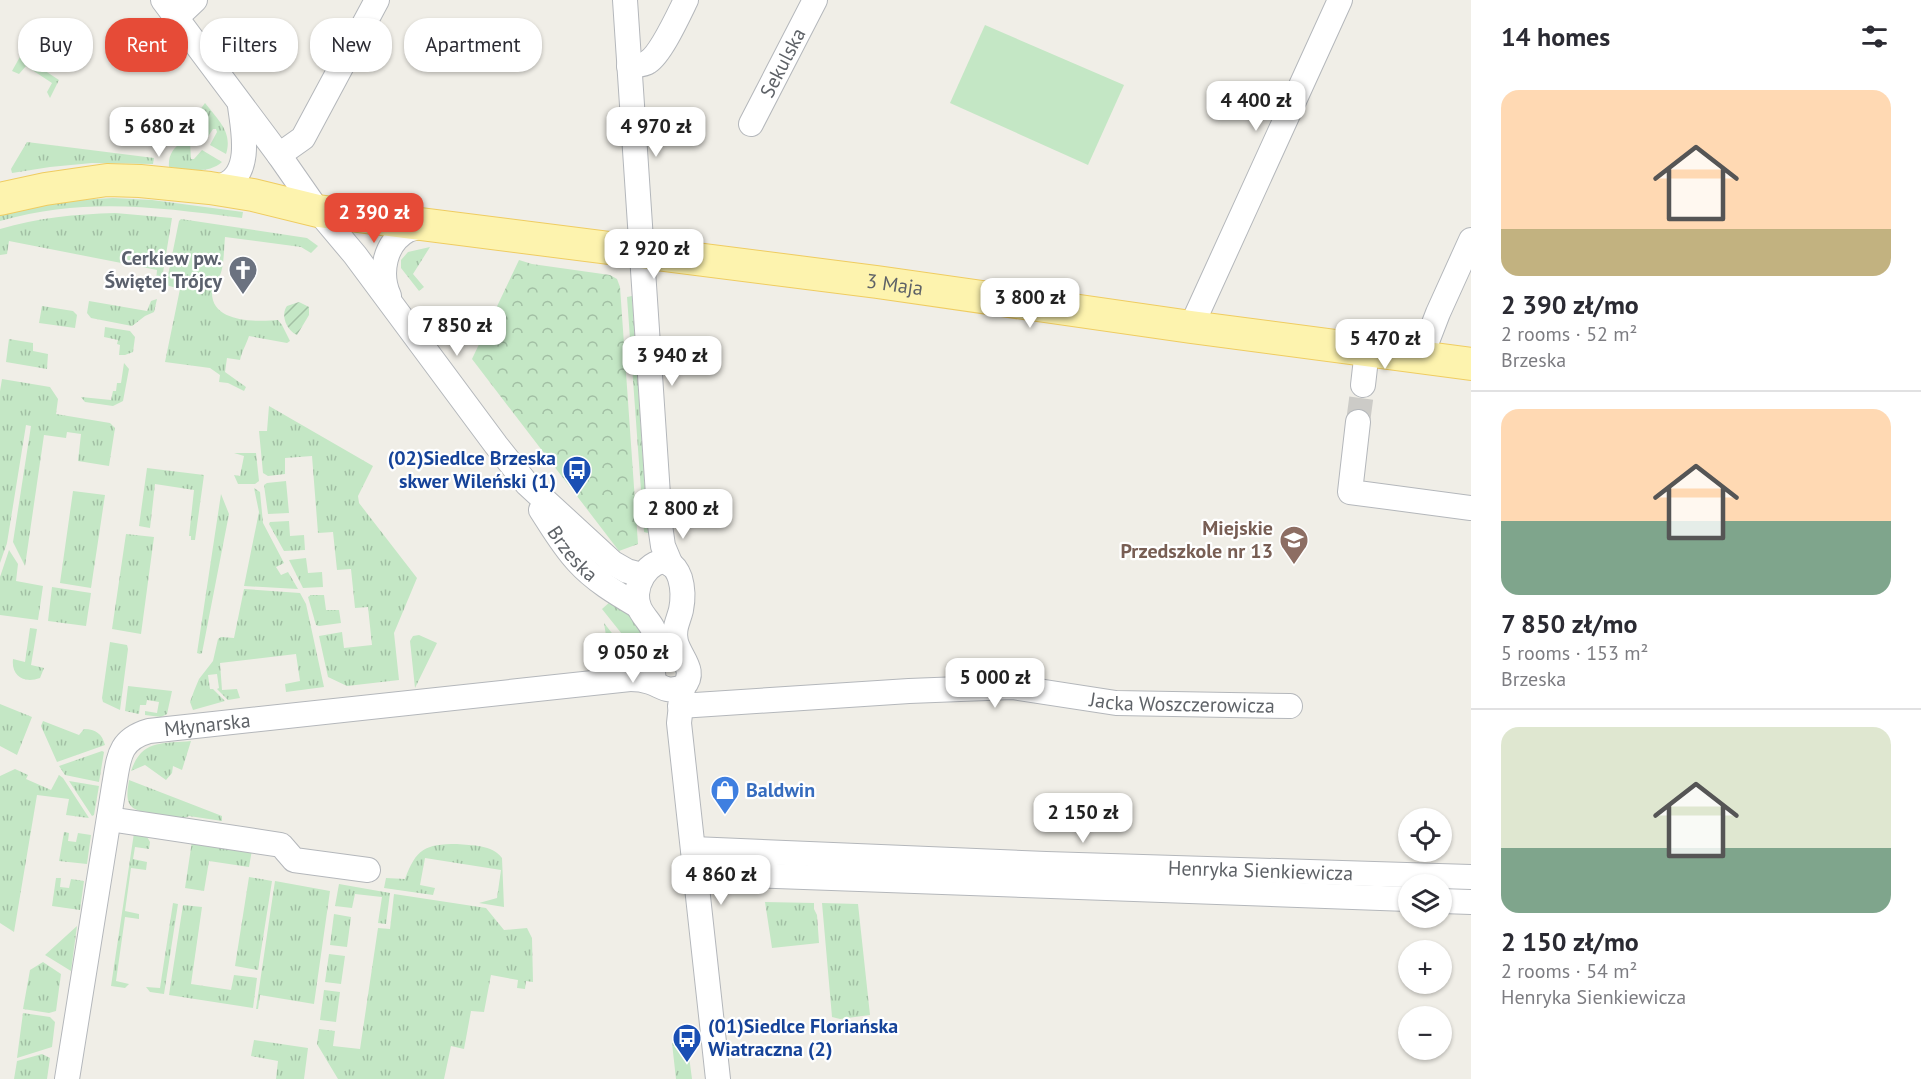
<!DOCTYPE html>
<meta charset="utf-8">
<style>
:root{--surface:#fff;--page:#f7f7f7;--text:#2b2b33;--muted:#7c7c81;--line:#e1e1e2;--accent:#e64b37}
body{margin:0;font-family:"PT Sans",sans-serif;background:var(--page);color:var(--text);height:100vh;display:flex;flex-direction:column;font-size:22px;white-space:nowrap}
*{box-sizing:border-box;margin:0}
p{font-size:20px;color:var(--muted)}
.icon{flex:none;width:33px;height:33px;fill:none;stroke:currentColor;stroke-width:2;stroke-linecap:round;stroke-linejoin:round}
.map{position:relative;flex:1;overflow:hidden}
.drawer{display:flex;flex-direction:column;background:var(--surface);width:450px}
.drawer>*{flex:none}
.hud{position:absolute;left:18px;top:18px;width:570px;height:54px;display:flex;gap:12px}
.fabs{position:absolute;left:1398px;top:808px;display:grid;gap:12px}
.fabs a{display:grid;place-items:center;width:54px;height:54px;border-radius:50%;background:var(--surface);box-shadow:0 2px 4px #0004;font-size:30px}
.price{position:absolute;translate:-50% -51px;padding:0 14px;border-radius:12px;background:#fff;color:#222;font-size:20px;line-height:39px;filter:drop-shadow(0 2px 3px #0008)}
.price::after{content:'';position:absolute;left:50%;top:36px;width:18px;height:14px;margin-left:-9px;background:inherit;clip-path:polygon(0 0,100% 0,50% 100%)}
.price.active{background:var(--accent);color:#fff}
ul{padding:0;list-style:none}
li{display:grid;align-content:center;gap:12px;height:318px;padding:0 30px}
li+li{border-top:2px solid var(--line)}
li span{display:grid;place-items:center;height:186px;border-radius:18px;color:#555}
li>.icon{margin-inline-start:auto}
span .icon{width:108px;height:108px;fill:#fffc;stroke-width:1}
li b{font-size:26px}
h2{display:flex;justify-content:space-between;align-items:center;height:72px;padding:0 30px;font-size:26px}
.tag{padding:0 21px;border-radius:24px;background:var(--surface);box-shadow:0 2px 4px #0004;font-size:21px;line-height:54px}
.tag.active{background:var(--accent);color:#fff}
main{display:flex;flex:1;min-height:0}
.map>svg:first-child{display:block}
.grass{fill:url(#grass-tufts)}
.park{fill:url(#park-crowns)}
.garden{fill:url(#garden-furrows)}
.pitch{fill:#c4e7c5}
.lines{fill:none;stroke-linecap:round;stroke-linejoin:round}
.minor-tunnel{stroke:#cccbc7;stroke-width:24;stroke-dasharray:24 12;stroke-linecap:butt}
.minor-casing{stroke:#b4b7bb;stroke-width:26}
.major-casing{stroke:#efcc61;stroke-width:34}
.minor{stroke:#fff;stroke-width:24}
.major{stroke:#fdf3ae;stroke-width:32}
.labels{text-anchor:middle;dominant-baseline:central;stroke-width:4.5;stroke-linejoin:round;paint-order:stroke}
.street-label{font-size:20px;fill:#5e6267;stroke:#fff}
.worship-label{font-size:20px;font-weight:bold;fill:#5b616d;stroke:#fff;text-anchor:end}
.transit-label{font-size:20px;font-weight:bold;fill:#164399;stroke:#fff;text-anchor:end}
.education-label{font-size:20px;font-weight:bold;fill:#785e54;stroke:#fff;text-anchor:end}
.shop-label{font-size:20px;font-weight:bold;fill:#366cbe;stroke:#fff;text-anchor:start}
</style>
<main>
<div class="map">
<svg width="1471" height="1079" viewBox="0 0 1471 1079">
<defs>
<pattern id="grass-tufts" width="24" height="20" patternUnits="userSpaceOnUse" patternTransform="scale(1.5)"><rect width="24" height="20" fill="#c4e7c5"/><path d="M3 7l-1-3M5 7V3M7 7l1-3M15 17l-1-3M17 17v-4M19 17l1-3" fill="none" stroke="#a2bfa4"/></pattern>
<pattern id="park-crowns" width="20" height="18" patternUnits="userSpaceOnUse" patternTransform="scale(1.5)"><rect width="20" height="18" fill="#c4e7c5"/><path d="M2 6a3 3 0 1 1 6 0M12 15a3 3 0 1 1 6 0" fill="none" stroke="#a2bfa4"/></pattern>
<pattern id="garden-furrows" width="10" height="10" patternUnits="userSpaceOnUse" patternTransform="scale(1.5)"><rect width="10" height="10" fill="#c4e7c5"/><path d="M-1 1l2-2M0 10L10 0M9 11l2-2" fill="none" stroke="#a2bfa4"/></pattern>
</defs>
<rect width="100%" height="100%" fill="#f0eee7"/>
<path class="grass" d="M21,55l38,25 -9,18 -3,-6 5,-9 -26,-17 -7,8 -7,-3z
M205,103c13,17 28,29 21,51l-16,-9 7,-13 -1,-3h-3l-8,12c-8,-5 -14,-9 -14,-19z
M27,142l127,16 -1,6 -61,-1 -42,4 -38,6 -1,-4z
M183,142h7l1,17h3l8,-9 20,12c-15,13 -35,7 -53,5 -1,-11 4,-20 14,-25z
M113,198l39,2 91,12 -1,6c-88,-11 -155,-21 -242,3v-8l58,-12z
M115,213l57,5 -11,67 -5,-3 1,-12 -148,-29 -2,13 -7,1v-26c37,-11 76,-15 115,-16z
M181,219l126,19 11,8 -7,7 -10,-6 -76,-10c-1,10 -1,30 -5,38 -3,7 -8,9 -8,17 -1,31 45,30 66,28l4,5 8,16 -3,2 -38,-7c-3,9 -7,15 -9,24l-13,-2 -2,14 21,15 -2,4 -16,-8 -9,-1 1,-7 -10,-7 -45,-6 15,-73 -14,-4 13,-64z
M430,247l-17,27 11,13 -5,4 -18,-23v-8l7,-8z
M632,296l16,237 -4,-1 -17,-235z
M157,299l-3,13 -9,4 -13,10 -41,-8 -4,-5 2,-12 58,10 4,-10z
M42,306l31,5 4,4 -2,13 -36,-5z
M105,327l25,4 5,6 -2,15 -8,3h-6l1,-10 -3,-1 1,-4 -14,-3z
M9,339l24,4v8l15,3 -1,15 -41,-7z
M124,363l5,6 -6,32 -10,5 -28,-4 -4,-5 30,3 2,-9h3l1,-8h4z
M2,379l48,8 8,12 -2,15 54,9 5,5 -6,38 -31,-5 3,-27 -14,-2 -1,6 -22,-3 -19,131 -12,-24 18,-116 -5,-1 -19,118 -7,20v-172z
M269,406l104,60 -15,30 1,7 58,75 -23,55 5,47 -52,6 -19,-9 -9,-41 23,-4 2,16 28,-3 -4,-38 -13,1 -4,-39 -14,1 -4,-38 -15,1 -6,-77 -27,2v16l-17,2 -5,-3 -4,-42h8z
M234,453h22l3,28 -4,3h-17l-4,-9 6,1 4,-20z
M147,468l57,7 -9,65h-4v-4h-2l5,-46 -39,-6 -5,44 -11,-2z
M286,481l3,32 -21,1 -4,-29 3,-2z
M254,488l6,4 3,31 21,40 -8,4 5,8 7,-3 10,17 -54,-3 15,-74z
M73,491l32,4 -14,93 -31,-5z
M221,494l8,20 -27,139 -2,1 -3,-1z
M289,521l1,15 14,-1 1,15 -21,1 -15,-27 1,-2z
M126,534l28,3 -13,97 -29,-5z
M9,550l9,14 -2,17 27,5 -5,34 -38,-5v-38z
M306,558l2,15 14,-1 1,15 -20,1 -14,-28z
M52,587l39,6 -5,33 -38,-5z
M244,589l56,4 6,11 18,83 -38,5 -1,-8 15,-3 -4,-27 -76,9 2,27 15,-1 3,9 -12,2 -11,-11 2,-1 -2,-14 -9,1 2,14h3l12,12 -32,9 -3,-8 4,-11 5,-12 14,-18 5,-22 3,-2 13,1z
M311,595h13l2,15h13l2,13 -22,3 -3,-1 -8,-28z
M611,601l34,25v37l-43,-54z
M604,623l26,33 2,5 -3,3 -18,3z
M30,628l7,1 -6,36 13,3 -4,10c-16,6 -29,-2 -27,-19l12,3z
M419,635l18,8 -22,45 -5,-47 3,-5z
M110,642l17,3 1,4 -8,61 -17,-8 -1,-4z
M128,686l44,5 -5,23 -6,3 -16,-2v-4l12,2 2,-11 -12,-2 -1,5h-6l-1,9 -14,-3z
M0,704l32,13 -15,38 -17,-9z
M43,721l36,14 5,-6c12,0 18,5 21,16l-48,17 -16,-36z
M191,741l-9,29 -9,-4 -1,7 -6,7 -21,-15 -14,6c11,-32 31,-27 60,-30z
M102,751l2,1 -5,30 -34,-7 -6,-9z
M15,769l13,6 -2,4 25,11 8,-15 4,3 26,40 -23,-3 3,-16 -32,-4 -23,137 -14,-9v-147z
M129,780l93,36v5l-33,-5 -11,5 -32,-4 1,-5c-22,-2 -21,-14 -18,-32z
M69,781l30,5 -5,29 -2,1z
M64,832l5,1 -1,8 8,1 2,-9 13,2 -4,29 -28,-3z
M134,833l12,2 4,7 -1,7 -14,-2 -2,12 14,3 -1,8 -15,-2 -6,43 14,3v5l-14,-2 -9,64 13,3 -4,4 -14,-2z
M192,841l60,9 -3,17 -40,-6 -5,30 -19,-3z
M457,844c15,2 35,0 45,14l2,49 -25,-4 18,-5 4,-28 -76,-12 -5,27 15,3 -2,7 -49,-7 2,-10 19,1c11,-30 20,-35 52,-35z
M249,877l23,4 -14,89 -23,-4z
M56,878h5l-1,9 9,1 2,-9 13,2 -4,29 -28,-4z
M275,881l55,10 -16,113 -54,-9 -2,14h-2z
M339,884l51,9 -4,31 -8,-1 4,-26 -27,-3 -3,14 -17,-2z
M394,894l92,14 18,22 23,-2 5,10 1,44 -7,-1 -1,8 -8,-1 1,-8 -27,-5 -7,37 -13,-1 -7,38 -13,-3 -7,33h-106l-21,-35 2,-15 16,2 -2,15 27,3 18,-121 12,1z
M765,902l49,1v6l3,6 2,28 -47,5z
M173,903l5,1 -14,90 -14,-2 -4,-5 14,1z
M822,903l36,1 12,111 -30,4 -8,-2z
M183,905l19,2 -11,77 40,6 3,-15 23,3 -4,30 -84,-13z
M334,914l17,3 -4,30 -17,-2z
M77,926l-6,45 -26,-16z
M329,954l16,2 -4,28 -16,-2z
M43,962l18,12 -5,37 -7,2 -26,-4 7,-39z
M324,990l16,2 -4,30 -16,-2z
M23,1013l27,4 5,5 -3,25 -35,11z
M254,1040l54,8 -4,31h-28l2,-18 -27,-5z
M687,1041l5,38h-16l-4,-36z
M42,1054l8,4 -3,21h-33l3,-18z"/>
<path class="park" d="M519,260l13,4 78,11 7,4 3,8 18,257 -19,7 -147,-192z"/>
<path class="garden" d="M299,302l10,5v8l-12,20c-10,-4 -17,-20 -10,-29z"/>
<path class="pitch" d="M985,25l139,60 -36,80 -138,-62z"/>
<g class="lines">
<path class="minor-tunnel" d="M1358,422l5,-37"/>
<g class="minor-casing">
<g id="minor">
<path d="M163,0l116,155 39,56 37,44 141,190 31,39 86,79 14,8 15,4"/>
<path d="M625,0l35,525 3,21 8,19"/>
<path d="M176,18l19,-18"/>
<path d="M629,66c6,-1 15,-1 19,-4 13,-8 31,-48 38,-62"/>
<path id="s1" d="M751,124l64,-124"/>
<path d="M279,155l24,-17 74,-138"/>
<path d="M210,188c4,-1 9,-1 14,-3 29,-12 19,-56 16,-79"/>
<path d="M389,296c-10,-22 -5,-53 19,-66 6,-2 12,-3 18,-5"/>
<path d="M1191,327l149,-327"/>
<path d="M1421,357l17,-44 33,-73"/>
<path d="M1363,385l4,-35"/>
<path d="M1358,422l-8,70 121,16"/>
<path id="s2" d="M541,510c11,17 22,36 36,51 17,19 39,32 61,45"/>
<path d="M630,679c7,0 14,1 20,3 14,5 16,11 33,5 15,-16 -3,-29 -7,-45 -3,-13 2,-20 5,-32 2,-10 2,-22 -1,-32 -11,-32 -41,-11 -43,16 -1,22 17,26 19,45 2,16 -8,29 0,45"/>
<path d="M683,687l-4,36 39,356"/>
<path id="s3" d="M680,706l229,-15 103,-4 104,16 174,3"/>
<path d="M109,819l172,26 13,15 74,10"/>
<path id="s4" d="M693,849l353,15 425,13"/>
<path d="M696,873l712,26"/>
<path d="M1442,901l29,1"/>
<path id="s5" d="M67,1079l47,-293c5,-28 4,-46 35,-55l481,-52 12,-4 10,-7"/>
</g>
</g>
<g class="major-casing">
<g id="major">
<path id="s6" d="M0,199l45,-10 62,-9 33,1 70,7 43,7 65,16 559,71 314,45 280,37"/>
</g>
</g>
<use href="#minor" class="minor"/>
<use href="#major" class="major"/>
</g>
<defs>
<g id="church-pin" transform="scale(1.5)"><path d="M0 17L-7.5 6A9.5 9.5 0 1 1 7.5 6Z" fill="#6b7280" stroke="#fff"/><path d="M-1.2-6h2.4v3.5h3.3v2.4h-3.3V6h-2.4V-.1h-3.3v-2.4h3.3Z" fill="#fff"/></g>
<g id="bus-pin" transform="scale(1.5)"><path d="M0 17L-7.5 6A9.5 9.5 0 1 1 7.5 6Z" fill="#1a4fb4" stroke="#fff"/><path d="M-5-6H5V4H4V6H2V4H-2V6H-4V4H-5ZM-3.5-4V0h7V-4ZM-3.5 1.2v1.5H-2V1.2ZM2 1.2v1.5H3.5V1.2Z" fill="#fff"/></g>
<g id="school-pin" transform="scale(1.5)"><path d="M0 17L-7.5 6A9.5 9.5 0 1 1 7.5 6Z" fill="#8d6e63" stroke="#fff"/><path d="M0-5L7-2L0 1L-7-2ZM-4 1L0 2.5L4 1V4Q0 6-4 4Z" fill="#fff"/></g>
<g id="shop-pin" transform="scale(1.5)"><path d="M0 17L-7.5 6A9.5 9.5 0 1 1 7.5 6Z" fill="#3f7fe0" stroke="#fff"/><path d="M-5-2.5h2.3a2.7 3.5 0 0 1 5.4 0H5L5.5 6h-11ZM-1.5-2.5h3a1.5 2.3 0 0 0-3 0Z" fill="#fff"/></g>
</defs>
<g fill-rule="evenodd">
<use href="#church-pin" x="243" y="270"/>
<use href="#bus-pin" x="577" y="470"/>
<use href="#school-pin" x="1294" y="540"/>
<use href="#shop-pin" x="725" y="790"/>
<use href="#bus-pin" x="687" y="1038"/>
</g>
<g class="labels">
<g class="street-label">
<text stroke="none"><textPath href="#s1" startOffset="69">Sekulska</textPath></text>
<text stroke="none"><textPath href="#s6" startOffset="904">3 Maja</textPath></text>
<text stroke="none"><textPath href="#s2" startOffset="54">Brzeska</textPath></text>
<text stroke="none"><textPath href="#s3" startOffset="504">Jacka Woszczerowicza</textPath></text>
<text stroke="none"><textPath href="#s5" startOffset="426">Młynarska</textPath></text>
<text stroke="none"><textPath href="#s4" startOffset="568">Henryka Sienkiewicza</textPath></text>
</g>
<g class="worship-label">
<text x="222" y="258">Cerkiew pw.<tspan x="222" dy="23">Świętej Trójcy</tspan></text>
</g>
<g class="transit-label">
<text x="556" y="458">(02)Siedlce Brzeska<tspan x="556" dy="23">skwer Wileński (1)</tspan></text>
<text x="708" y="1026" text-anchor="start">(01)Siedlce Floriańska<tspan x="708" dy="23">Wiatraczna (2)</tspan></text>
</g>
<g class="education-label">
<text x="1273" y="528">Miejskie<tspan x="1273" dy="23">Przedszkole nr 13</tspan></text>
</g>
<g class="shop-label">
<text x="746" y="790">Baldwin</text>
</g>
</g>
</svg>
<div class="fabs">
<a><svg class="icon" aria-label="locate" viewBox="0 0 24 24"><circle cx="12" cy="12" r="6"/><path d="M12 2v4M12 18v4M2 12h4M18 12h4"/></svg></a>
<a><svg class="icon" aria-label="layers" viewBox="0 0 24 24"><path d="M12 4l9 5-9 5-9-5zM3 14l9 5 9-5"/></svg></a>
<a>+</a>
<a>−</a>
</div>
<b class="price" style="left:1256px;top:132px">4 400 zł</b>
<b class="price" style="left:159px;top:158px">5 680 zł</b>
<b class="price" style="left:656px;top:158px">4 970 zł</b>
<b class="price active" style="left:374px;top:244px">2 390 zł</b>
<b class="price" style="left:654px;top:280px">2 920 zł</b>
<b class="price" style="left:1030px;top:329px">3 800 zł</b>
<b class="price" style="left:457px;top:357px">7 850 zł</b>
<b class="price" style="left:1385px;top:370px">5 470 zł</b>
<b class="price" style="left:672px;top:387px">3 940 zł</b>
<b class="price" style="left:683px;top:540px">2 800 zł</b>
<b class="price" style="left:633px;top:684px">9 050 zł</b>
<b class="price" style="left:995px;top:709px">5 000 zł</b>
<b class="price" style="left:1083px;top:844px">2 150 zł</b>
<b class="price" style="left:721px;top:906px">4 860 zł</b>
<div class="hud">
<a class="tag">Buy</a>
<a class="tag active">Rent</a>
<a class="tag">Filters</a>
<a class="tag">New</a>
<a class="tag">Apartment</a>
</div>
</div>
<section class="drawer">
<h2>14 homes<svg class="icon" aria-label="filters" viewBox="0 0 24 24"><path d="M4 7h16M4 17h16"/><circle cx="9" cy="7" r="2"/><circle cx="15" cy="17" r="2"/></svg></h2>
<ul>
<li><span style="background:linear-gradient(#ffd9b3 75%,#c2b280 0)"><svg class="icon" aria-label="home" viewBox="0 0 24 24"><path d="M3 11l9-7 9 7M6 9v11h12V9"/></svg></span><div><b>2 390 zł/mo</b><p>2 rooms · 52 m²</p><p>Brzeska</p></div></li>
<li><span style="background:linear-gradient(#ffd9b3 60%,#7fa58c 0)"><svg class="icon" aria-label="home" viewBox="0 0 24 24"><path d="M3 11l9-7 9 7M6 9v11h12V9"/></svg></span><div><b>7 850 zł/mo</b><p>5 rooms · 153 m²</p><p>Brzeska</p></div></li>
<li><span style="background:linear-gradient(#dfe7d0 65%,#7fa58c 0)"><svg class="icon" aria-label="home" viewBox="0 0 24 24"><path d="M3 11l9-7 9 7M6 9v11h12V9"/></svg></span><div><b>2 150 zł/mo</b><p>2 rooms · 54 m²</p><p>Henryka Sienkiewicza</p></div></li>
</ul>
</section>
</main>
